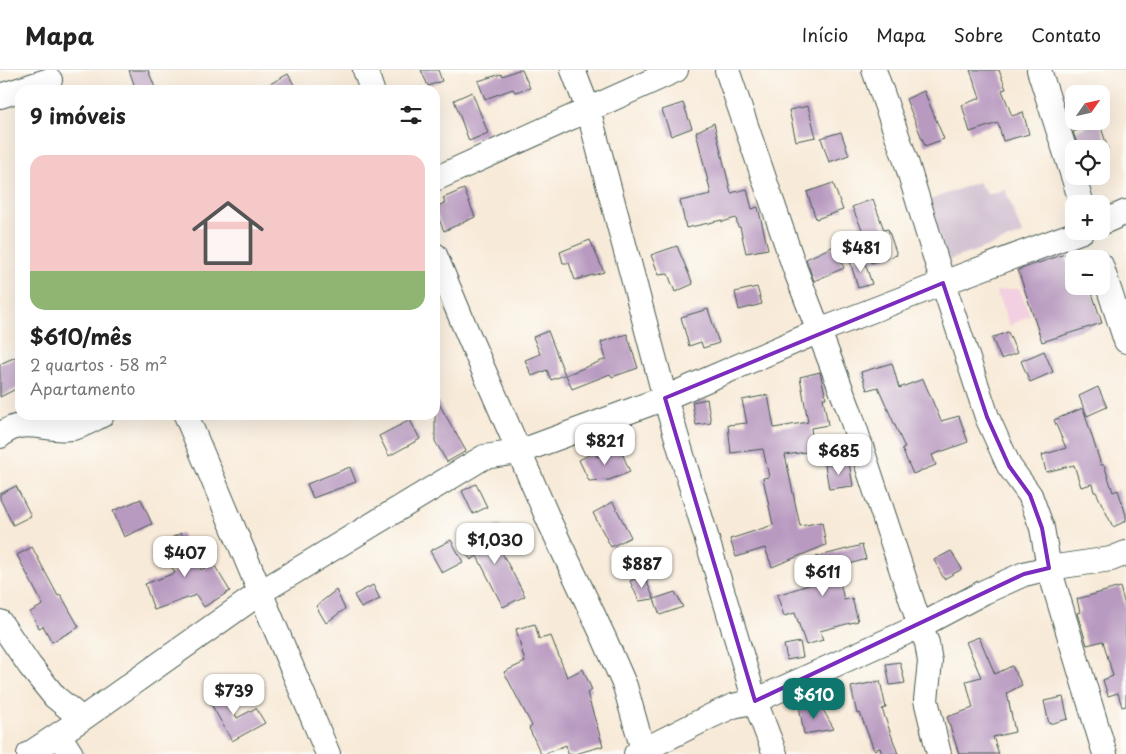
<!DOCTYPE html>
<html lang="pt">
<meta charset="utf-8">
<style>
:root{--surface:#fff;--page:#f6f6f6;--text:#222;--muted:#767676;--line:#e0e0e0;--accent:#0f766e}
body{margin:0;font-family:"Playpen Sans",sans-serif;background:var(--page);color:var(--text);height:100vh;display:flex;flex-direction:column;font-size:19px;white-space:nowrap}
*{box-sizing:border-box;margin:0}
p{font-size:16px;color:var(--muted)}
.icon{flex:none;width:28px;height:28px;fill:none;stroke:currentColor;stroke-width:2;stroke-linecap:round;stroke-linejoin:round}
.map{position:relative;flex:1;overflow:hidden}
.details{position:absolute;left:15px;top:15px;width:425px;height:335px;display:flex;flex-direction:column;background:var(--surface);border-radius:15px;box-shadow:0 5px 20px #0002}
.details>*{flex:none}
.needle{width:32px;rotate:56deg}
.tools{position:absolute;left:1065px;top:15px;display:grid;gap:10px}
.tools a{display:grid;place-items:center;width:45px;height:45px;border-radius:10px;background:var(--surface);box-shadow:0 5px 20px #0002;font-size:25px}
.price{position:absolute;translate:-50% -42px;padding:0 11px;border-radius:10px;background:#fff;color:#222;font-size:16px;line-height:32px;filter:drop-shadow(0 1px 2px #0008)}
.price::after{content:'';position:absolute;left:50%;top:30px;width:15px;height:11px;margin-left:-8px;background:inherit;clip-path:polygon(0 0,100% 0,50% 100%)}
.price.current{background:var(--accent);color:#fff}
ul{padding:0;list-style:none}
li{display:grid;align-content:center;gap:10px;height:265px;padding:0 15px}
li span{display:grid;place-items:center;height:155px;border-radius:15px;color:#555}
li>.icon{margin-inline-start:auto}
span .icon{width:90px;height:90px;fill:#fffc;stroke-width:1}
li b{font-size:21px}
h2{display:flex;justify-content:space-between;align-items:center;height:60px;padding:0 15px;font-size:21px}
header{display:flex;align-items:center;gap:30px;box-sizing:border-box;height:70px;padding:0 25px;background:var(--surface);border-bottom:1px solid var(--line)}
header strong{font-size:24px}
nav{display:flex;gap:28px;margin-inline-start:auto;font-size:18px}
.map>svg:first-child{display:block}
.built{fill:#f2cfe1}
.industrial{fill:#cfbdcf}
.building{fill:#b899c0}
.lines{fill:none;stroke-linecap:round;stroke-linejoin:round}
.minor-casing{stroke:#40574d;stroke-width:26}
.minor{stroke:#fff;stroke-width:24}
.marked{fill:none;stroke:#7b2cbf;stroke-width:4;stroke-linejoin:round}
</style>
<header>
<strong>Mapa</strong>
<nav><a>Início</a><a>Mapa</a><a>Sobre</a><a>Contato</a></nav>
</header>
<div class="map">
<svg width="1126" height="684" viewBox="0 0 1126 684">
<rect width="100%" height="100%" fill="#fdfcf7"/>
<filter id="ink" filterUnits="userSpaceOnUse"><feTurbulence type="fractalNoise" baseFrequency=".02" numOctaves="2"/><feDisplacementMap in="SourceGraphic" scale="10" xChannelSelector="R" yChannelSelector="G"/><feConvolveMatrix kernelMatrix="1 2 1 2 8 2 1 2 1" color-interpolation-filters="sRGB"/></filter>
<filter id="wash" filterUnits="userSpaceOnUse"><feTurbulence type="fractalNoise" baseFrequency=".0096" numOctaves="4" result="noise"/><feDisplacementMap in="SourceGraphic" scale="20" xChannelSelector="R" yChannelSelector="G"/><feGaussianBlur stdDeviation="1.12" result="paint"/><feColorMatrix in="noise" values="0 0 0 0 0 0 0 0 0 0 0 0 0 0 0 0 0 1.4 0 .05"/><feComposite in="paint" operator="in"/></filter>
<g filter="url(#wash)">
<rect width="100%" height="100%" fill="#f8ead8"/>
<path class="built" d="M1019,218l11,27 -20,11 -14,-35z"/>
<path class="industrial" d="M978,112l10,13 17,-6 17,45 -73,26 -22,-59z"/>
<g id="blocks">
<path class="building" d="M129,0h19l8,20h-20z
M421,0h17l4,11 -14,5z
M518,0h4l8,18 -15,4 -2,-3 -28,10 -7,-18 23,-7 1,2z
M970,0h29l7,19 -4,1 10,26 11,-4 6,22 -26,7 -5,-18 -28,9 -8,-27 18,-7z
M288,4l9,16h-38z
M924,21l20,48 -19,7 -19,-47z
M472,22l16,41 -19,8 -15,-41z
M683,33l9,25 -21,8 -9,-26z
M808,36l8,31 -20,4 -7,-31z
M1099,51l9,28h-29l-6,-17z
M714,53l17,70 16,-4 5,20 6,-2 10,42 -22,4 -6,-26h-2l-2,-9 -14,4v-2l-36,8 -6,-27 31,-7 -15,-62z
M841,62l8,23 -20,7 -8,-24z
M833,113l10,27 -27,9 -9,-27z
M464,119l11,28 -31,14 -9,-21v-3l10,-4 -2,-5z
M873,129l11,31 4,-1 9,26 -26,8 -9,-26 3,-1 -13,-29z
M590,170l14,32 -29,8 -6,-17h-6l-3,-11z
M677,176l16,38 -18,8 -7,-18 -9,1 -8,-20z
M834,176l10,22 -30,13 -8,-22z
M1065,184l9,26v6h2v3l16,4 10,30 -60,19 -24,-72z
M863,187l9,27 -14,4 -8,-27z
M757,217l5,17 -23,6 -4,-18z
M708,239l11,34 -16,5 -2,-6 -12,4 -8,-29z
M548,261l17,44 -14,5 -4,-10 -15,6 -7,-16 15,-6 -7,-17z
M1008,262l9,21 -16,6 -9,-21z
M627,264l11,34 -26,9 -2,-3 -38,15 -6,-14 40,-16 -5,-17z
M1044,281l9,21 -23,10 -9,-21z
M20,285v32l-20,10v-33z
M892,293l7,25 24,-9 18,42 18,-5 9,26 -36,13 4,10 -23,9 -11,-25 3,-1 -27,-61 -11,3 -6,-18z
M820,302l6,26h-3l5,27 -17,3 3,23 -29,4 15,71 22,-4 4,23 -54,22 -7,-19 -29,9 -6,-18 43,-14 -10,-47 6,-1 -6,-28 -32,4 -3,-28 19,-2 -5,-23 26,-5 6,33 34,-6 -8,-45z
M1098,317l9,20 -20,9 -8,-20z
M435,327l31,54 -19,11 -12,-21z
M707,329l4,24 -15,2 -4,-23z
M1083,338l18,57h3l9,27 5,-2 8,25v6l-13,6 -17,-35h-2l-2,-8 -11,3 -7,-22 -28,7 -4,-17 24,-7 -12,-28z
M410,350l10,19 -31,17 -10,-20z
M620,378l10,24 -21,8 -20,1 -10,-21 16,-8 2,5z
M849,392l4,24 -24,3 -4,-24z
M350,397l6,15 -43,16 -6,-14z
M476,414l11,23 -14,7 -11,-23z
M16,416l15,30 -18,9 -13,-26v-5z
M141,429l11,25 -28,13 -11,-26z
M613,432l18,35 -20,10 -18,-34z
M499,454l8,11 -18,12 8,6 4,-2 24,45 -22,11 -26,-51 -6,4 -8,-11 7,-5 -7,-14 13,9z
M181,463l20,37 12,-7 17,28 -26,16 -8,-12 -42,15 -9,-26 30,-11 -15,-29z
M451,470l12,22 -21,11 -12,-22z
M862,475l4,14 -29,9 7,32 8,-2 6,23 -38,10 3,9 -17,5 -11,-32 -11,3 -7,-21 44,-14 -5,-24z
M32,477l26,49 3,-1 18,32 -27,15 -9,-16 -4,2 -9,-16 13,-7 -26,-50z
M951,481l11,18 -18,10 -10,-19z
M644,505l10,24 -15,2 -9,-20z
M373,515l7,14 -19,9 -7,-13z
M1120,517l6,22v97l-4,1 -4,-14 -10,3 -5,-16 10,-4 -10,-35 -16,4 -10,-32 3,-1 -3,-13z
M336,520l9,19 -19,14 -10,-17z
M675,522l8,15 -23,8 -6,-16z
M535,554l4,15 12,-3 16,41 16,-8 9,21 -5,3 16,53 -28,8h-7l-2,-9 -21,9h-4l-12,-26 3,-2 -28,-54 21,-10 -9,-33z
M979,567l16,37 17,-8 10,19 -15,8 8,39 -22,5 6,17h-40l-12,-37 26,-9 -7,-27 15,-4 -15,-35z
M800,572l3,15 -16,3 -3,-15z
M900,592l5,21 -15,2 -4,-21z
M880,611l6,27 -4,1 16,45h-16l-2,-6 -6,2 -14,-37 -3,1 -6,-27z
M222,617l15,31 19,-10 9,15 -33,18 -26,-46z
M1063,627l5,22 -19,5 -5,-23z
M799,636l23,2 12,21 -30,5z"/>
</g>
</g>
<g filter="url(#ink)">
<use href="#blocks" fill-opacity="0" stroke="#40574d" stroke-width="1"/>
<g class="lines">
<g class="minor-casing">
<path id="minor" d="M365,0l7,20
M573,0l15,39 77,289 90,303 20,53
M727,0l68,199 54,141 71,216 7,17 3,19 -4,38 13,54
M874,0l32,91 37,122 44,134 22,49 21,29 12,33 7,40 56,186
M1039,0l43,134
M0,26l50,-16
M435,109l241,-109
M1101,153l25,-11
M435,185l29,70 86,198 54,115 21,48 18,64
M1101,195l25,76
M186,345l142,339
M0,366c22,-21 46,-4 73,-8 10,-2 19,-8 29,-13
M0,552l30,44 25,31 27,22
M59,665l12,19
M29,684l53,-35 179,-127 223,-135 35,-5 146,-54 154,-67 124,-48 139,-52
M636,684l75,-38 22,-10 22,-5 165,-75 64,-34 40,-18 25,-6 62,-9 15,-6"/>
</g>
<use href="#minor" class="minor"/>
</g>
</g>
<path class="marked" d="M943,213l44,134 22,49 21,29 12,33 7,40 -25,6 -269,127 -90,-303z"/>
</svg>
<div class="tools">
<a><svg class="needle" viewBox="-14 -14 28 28"><path d="M0-13l5 13h-10z" fill="#e53935"/><path d="M0 13l5-13h-10z" fill="#767676"/></svg></a>
<a><svg class="icon" aria-label="locate" viewBox="0 0 24 24"><circle cx="12" cy="12" r="6"/><path d="M12 2v4M12 18v4M2 12h4M18 12h4"/></svg></a>
<a>+</a>
<a>−</a>
</div>
<b class="price" style="left:861px;top:203px">$481</b>
<b class="price" style="left:605px;top:396px">$821</b>
<b class="price" style="left:839px;top:406px">$685</b>
<b class="price" style="left:495px;top:495px">$1,030</b>
<b class="price" style="left:185px;top:508px">$407</b>
<b class="price" style="left:642px;top:519px">$887</b>
<b class="price" style="left:823px;top:527px">$611</b>
<b class="price" style="left:234px;top:646px">$739</b>
<b class="price current" style="left:814px;top:650px">$610</b>
<section class="details">
<h2>9 imóveis<svg class="icon" aria-label="filters" viewBox="0 0 24 24"><path d="M4 7h16M4 17h16"/><circle cx="9" cy="7" r="2"/><circle cx="15" cy="17" r="2"/></svg></h2>
<ul>
<li><span style="background:linear-gradient(#f6c9c9 75%,#8fb573 0)"><svg class="icon" aria-label="home" viewBox="0 0 24 24"><path d="M3 11l9-7 9 7M6 9v11h12V9"/></svg></span><div><b>$610/mês</b><p>2 quartos · 58 m²</p><p>Apartamento</p></div></li>
</ul>
</section>
</div>
